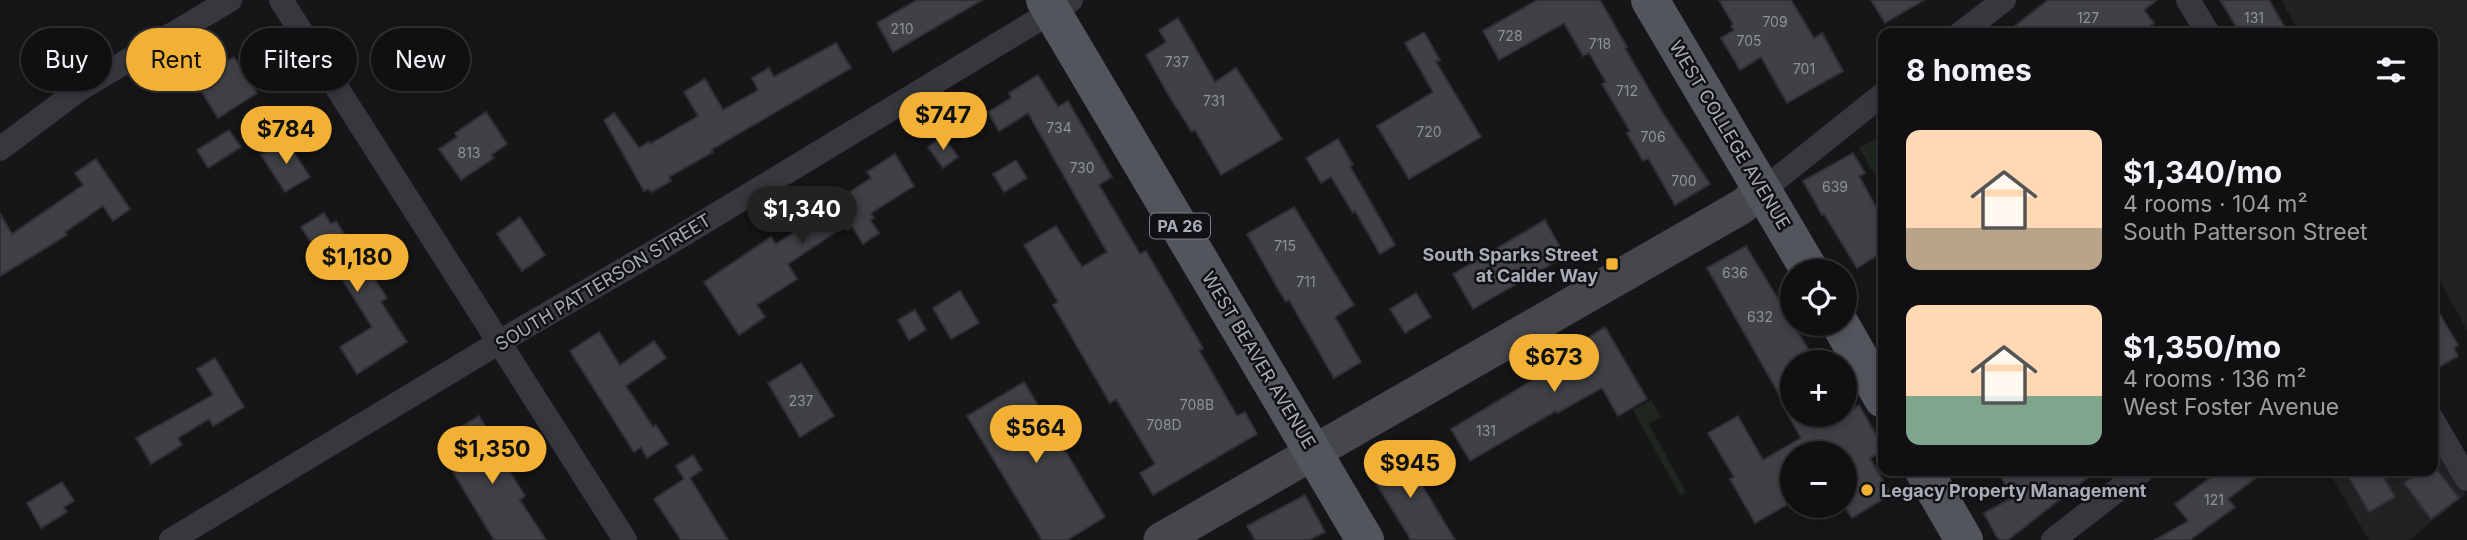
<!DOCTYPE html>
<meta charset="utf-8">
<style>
:root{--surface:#101012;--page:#1e1e20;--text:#f1f3f6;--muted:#9c9d9f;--line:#303032;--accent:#f2b134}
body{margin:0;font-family:Inter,sans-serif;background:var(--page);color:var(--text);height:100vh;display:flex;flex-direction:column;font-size:26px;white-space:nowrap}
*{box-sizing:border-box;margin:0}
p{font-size:23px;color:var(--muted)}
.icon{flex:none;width:38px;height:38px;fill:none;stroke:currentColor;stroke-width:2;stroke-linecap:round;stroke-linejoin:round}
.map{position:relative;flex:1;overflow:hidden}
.details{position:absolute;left:1878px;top:28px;width:560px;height:448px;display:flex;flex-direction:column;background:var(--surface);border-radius:14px;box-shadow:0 4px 10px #0003,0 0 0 2px var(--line)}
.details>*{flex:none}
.banner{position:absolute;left:21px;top:28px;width:665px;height:63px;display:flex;gap:14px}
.buttons{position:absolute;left:1780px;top:259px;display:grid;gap:14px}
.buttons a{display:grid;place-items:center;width:77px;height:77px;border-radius:50%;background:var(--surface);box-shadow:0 4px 10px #0003,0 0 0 2px var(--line);font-size:35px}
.price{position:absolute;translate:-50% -60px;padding:0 16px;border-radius:24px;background:var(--accent);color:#111;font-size:23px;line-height:46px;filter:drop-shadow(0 2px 4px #0008)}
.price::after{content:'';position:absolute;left:50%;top:42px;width:21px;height:16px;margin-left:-10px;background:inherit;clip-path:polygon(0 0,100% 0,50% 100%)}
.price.on{background:#222;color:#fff}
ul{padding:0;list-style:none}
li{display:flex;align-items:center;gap:21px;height:175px;padding:0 28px}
li span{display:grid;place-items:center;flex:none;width:196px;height:140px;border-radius:14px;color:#555}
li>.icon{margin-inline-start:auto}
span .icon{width:84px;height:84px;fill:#fffc;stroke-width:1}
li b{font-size:30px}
h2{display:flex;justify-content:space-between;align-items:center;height:84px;padding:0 28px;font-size:30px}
.tag{padding:0 24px;border-radius:32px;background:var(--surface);box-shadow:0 4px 10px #0003,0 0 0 2px var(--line);font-size:24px;line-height:63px}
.tag.on{background:var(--accent);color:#111}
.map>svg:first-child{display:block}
.built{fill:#222225}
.green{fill:#1e261f}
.building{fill:#404145;stroke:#303034;stroke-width:2}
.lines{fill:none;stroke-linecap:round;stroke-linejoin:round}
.street{stroke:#37383d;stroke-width:24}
.secondary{stroke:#45474d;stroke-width:35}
.primary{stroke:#53555c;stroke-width:38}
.poi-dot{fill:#f2b134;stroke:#111113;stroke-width:2.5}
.labels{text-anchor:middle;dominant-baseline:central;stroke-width:5;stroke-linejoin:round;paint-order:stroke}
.number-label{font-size:14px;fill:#8e929b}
.shield{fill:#111113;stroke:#7b7e86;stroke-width:2}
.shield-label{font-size:16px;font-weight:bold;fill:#a8adb8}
.street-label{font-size:18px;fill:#a8adb8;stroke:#111113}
.poi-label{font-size:18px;font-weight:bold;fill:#a8adb8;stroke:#111113;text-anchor:end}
</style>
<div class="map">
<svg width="2467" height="540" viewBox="0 0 2467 540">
<rect width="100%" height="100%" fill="#161618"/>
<path class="built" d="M2281,0h186v330l-34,-61 -1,-236h-132z
M2433,438l33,56 -57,46h-40l-41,-69h104z"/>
<path class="green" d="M1883,135v54l-24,-41z
M1651,400l10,17 -12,7 37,68 -6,3 -47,-85z"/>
<path class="building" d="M917,0h65l-89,52 -16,-29z
M1537,0h63l27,47 -2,1 37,64 48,72 -35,21 -27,-47 -5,3 -16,-28 3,-2 -28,-47 4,-2 -17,-29 -6,3 -19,-33 -65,37 -16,-29z
M1719,0h72l23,38 8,-5 21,38 -56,32 -26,-46 -21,13 -19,-32 13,-8 -3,-4 2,-2z
M1871,0h53l-39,23z
M2048,0h109l-13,10 10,13 -13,10h-135z
M2220,0h49l19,33h-48z
M1178,18l37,64 21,-14 46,71 -61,36 -26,-45 -3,2 -20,-31 -26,-46 20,-13 -7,-12z
M419,28l23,35 -20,14 -4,-6 -13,9 -6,-9 -4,3 -14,-20z
M1424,32l16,28 -4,2 45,75 -72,42 -32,-53 56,-34 -28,-49z
M836,43l15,25 -140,82 2,2 -44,25 2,4 -20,11 -3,-3 -4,2 -40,-71 10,-7 25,35 10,-6 1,2 48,-28 -14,-24 21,-13 18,31 35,-20 -6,-12 17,-10 5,9z
M234,57l23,36 -39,25 -18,-29 9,-7 -4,-7z
M1038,75l20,32 10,-6 44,76 -13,8 41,69 6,-3 57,97 -4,2 38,66 8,-4 12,22 -104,61 -13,-22 15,-9 -39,-65 -6,4 -57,-98 5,-3 -34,-57 32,-19 26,41 25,-15 -79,-139 -29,18 -11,-19 23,-14 -2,-5z
M486,112l21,32 -16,11 3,3 -33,22 -22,-31 18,-12 -2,-4z
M229,130l12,17 -33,21 -11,-18z
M943,136l15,21 -15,11 -15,-21z
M1338,139l15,26 -3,1 45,79 -15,9 -25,-43 -2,2 -22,-36 -10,6 -15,-25z
M286,140l24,37 -25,15 -24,-37z
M1853,153l12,20 -6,3 17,31 7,-4v49l-26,16 -33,-54 -2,1 -19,-34z
M895,154l19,32 -43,27 3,5 -4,2 9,13 -16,11 -11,-18 -5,4 -2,-4 -57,38 9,15 -40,26 8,12 -26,18 -35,-53 67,-45 5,7 56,-37 -2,-2 41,-27 -4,-6z
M96,159l34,50 -17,12 -10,-15 -38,26 2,3 -67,41v-62l12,20 71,-49 -8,-12z
M1016,160l11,18 -23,14 -11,-18z
M1294,207l60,98 -19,12 26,45 -27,16 -45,-78 -3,2 -8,-13 -31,-55z
M324,213l7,11 5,-3 28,44 1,-1 22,34 -6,4 26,40 -50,32 -17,-27 32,-20 -39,-62 -6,3 -26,-41z
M520,217l25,38 -23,16 -25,-37z
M1545,220l20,36 -92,53 -20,-35z
M1746,246l70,116h-24v53h52l15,-10 24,42v4l-13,7 21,36 -39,24 -8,-12v-53h-52v49l-37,21 -25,-44 4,-2 -26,-44 30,-17 25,44 38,-22 -13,-23h3l-84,-147z
M960,291l19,32 -28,16 -18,-31z
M1416,293l15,24 -26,16 -15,-24z
M2432,301l26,44 -4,3 4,8 -26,15z
M915,310l11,20 -17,10 -11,-20z
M1605,327l42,72 -29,17 -16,-28 -45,25 -1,-2 -86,50 -19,-32 85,-51 -3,-6z
M599,332l21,33 34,-24 12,17 -40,28 27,41 3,-2 12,19 -21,14 -6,-11 -7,5 -64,-101z
M215,358l29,49 -31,19 -4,-7 -31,19 4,7 -31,19 -15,-26 77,-43 -16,-26z
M801,363l33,53 -34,21 -32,-54z
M1024,382l81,135 -38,23h-25l-75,-124z
M479,416l26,41 -3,2 23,37 -5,4 26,40h-52l-43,-71 16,-11 -16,-25z
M1405,451l16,28 -2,1 36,60h-44l-42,-68z
M693,455l9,15 -12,8 38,62h-47l-27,-41 30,-20 -8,-13z
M1998,471h98l-88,69h-8l-4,-4 -12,-23 28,-15z
M2219,471h46l-37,28 7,8 -45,33h-35l33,-19 -13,-17z
M2345,471h35l15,26 -26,15z
M2421,471h17l21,27 -28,21 -27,-36z
M62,482l12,19 -10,6 3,5 -26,16 -14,-25z
M1305,495l20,37 -16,8h-54l-8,-14z"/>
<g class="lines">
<path class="street" d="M281,0l344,540
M2188,0l20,33
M1961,33l43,-33
M0,149l80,-60 150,-89
M1763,190l120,-96
M2432,419l35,60
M171,540l347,-209 143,-83 410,-248
M2053,540l89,-69"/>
<path class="secondary" d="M1161,540l580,-333 22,-17"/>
<path class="primary" d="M1045,0l320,540
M1650,0l160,271
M1840,324l43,75
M1924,471l40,69"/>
</g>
<g class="poi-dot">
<rect x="1605" y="257" width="14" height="14" rx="3.5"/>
<circle cx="1867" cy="490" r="7"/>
</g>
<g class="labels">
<g class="number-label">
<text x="2088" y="17">127</text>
<text x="2254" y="17">131</text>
<text x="1775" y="21">709</text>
<text x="902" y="28">210</text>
<text x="1510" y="35">728</text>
<text x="1749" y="40">705</text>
<text x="1600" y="43">718</text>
<text x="1177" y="61">737</text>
<text x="1804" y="68">701</text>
<text x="1627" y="90">712</text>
<text x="1214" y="100">731</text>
<text x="1059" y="127">734</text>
<text x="1429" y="131">720</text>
<text x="1653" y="136">706</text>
<text x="469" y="152">813</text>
<text x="1082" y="167">730</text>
<text x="1684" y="180">700</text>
<text x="1835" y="186">639</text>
<text x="1285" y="245">715</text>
<text x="1735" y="272">636</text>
<text x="1306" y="281">711</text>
<text x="1760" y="316">632</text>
<text x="801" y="400">237</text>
<text x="1197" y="404">708B</text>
<text x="1164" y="424">708D</text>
<text x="1486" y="430">131</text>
<text x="2214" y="499">121</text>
</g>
<rect class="shield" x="1150" y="213.5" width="60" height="25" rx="5"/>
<g class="shield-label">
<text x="1180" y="226">PA 26</text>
</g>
<g class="street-label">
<text transform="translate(1730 135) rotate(59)">WEST COLLEGE AVENUE</text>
<text transform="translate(603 282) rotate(-31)">SOUTH PATTERSON STREET</text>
<text transform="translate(1259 360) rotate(59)">WEST BEAVER AVENUE</text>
</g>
<g class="poi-label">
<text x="1598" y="254">South Sparks Street<tspan x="1598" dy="21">at Calder Way</tspan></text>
<text x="1881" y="490" text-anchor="start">Legacy Property Management</text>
</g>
</g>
</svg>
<div class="buttons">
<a><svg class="icon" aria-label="locate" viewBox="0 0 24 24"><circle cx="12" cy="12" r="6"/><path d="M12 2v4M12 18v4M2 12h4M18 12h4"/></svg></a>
<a>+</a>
<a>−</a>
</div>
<b class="price" style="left:943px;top:152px">$747</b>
<b class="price" style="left:286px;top:166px">$784</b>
<b class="price on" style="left:802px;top:246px">$1,340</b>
<b class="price" style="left:357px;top:294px">$1,180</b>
<b class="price" style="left:1554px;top:394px">$673</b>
<b class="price" style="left:1036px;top:465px">$564</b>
<b class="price" style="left:492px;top:486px">$1,350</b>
<b class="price" style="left:1410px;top:500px">$945</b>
<div class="banner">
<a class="tag">Buy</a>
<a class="tag on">Rent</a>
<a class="tag">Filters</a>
<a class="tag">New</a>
</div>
<section class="details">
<h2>8 homes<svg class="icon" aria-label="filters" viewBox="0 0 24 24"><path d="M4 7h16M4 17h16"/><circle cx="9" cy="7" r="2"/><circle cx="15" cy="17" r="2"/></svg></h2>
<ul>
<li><span style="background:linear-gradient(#ffd9b3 70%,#b9a48a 0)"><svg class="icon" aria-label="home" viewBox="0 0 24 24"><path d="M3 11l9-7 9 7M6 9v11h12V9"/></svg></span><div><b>$1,340/mo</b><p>4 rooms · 104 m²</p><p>South Patterson Street</p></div></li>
<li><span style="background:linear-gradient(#ffd9b3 65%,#7fa58c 0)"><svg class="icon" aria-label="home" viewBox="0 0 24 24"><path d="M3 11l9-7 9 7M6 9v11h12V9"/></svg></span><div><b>$1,350/mo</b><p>4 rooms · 136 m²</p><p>West Foster Avenue</p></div></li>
</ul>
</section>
</div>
